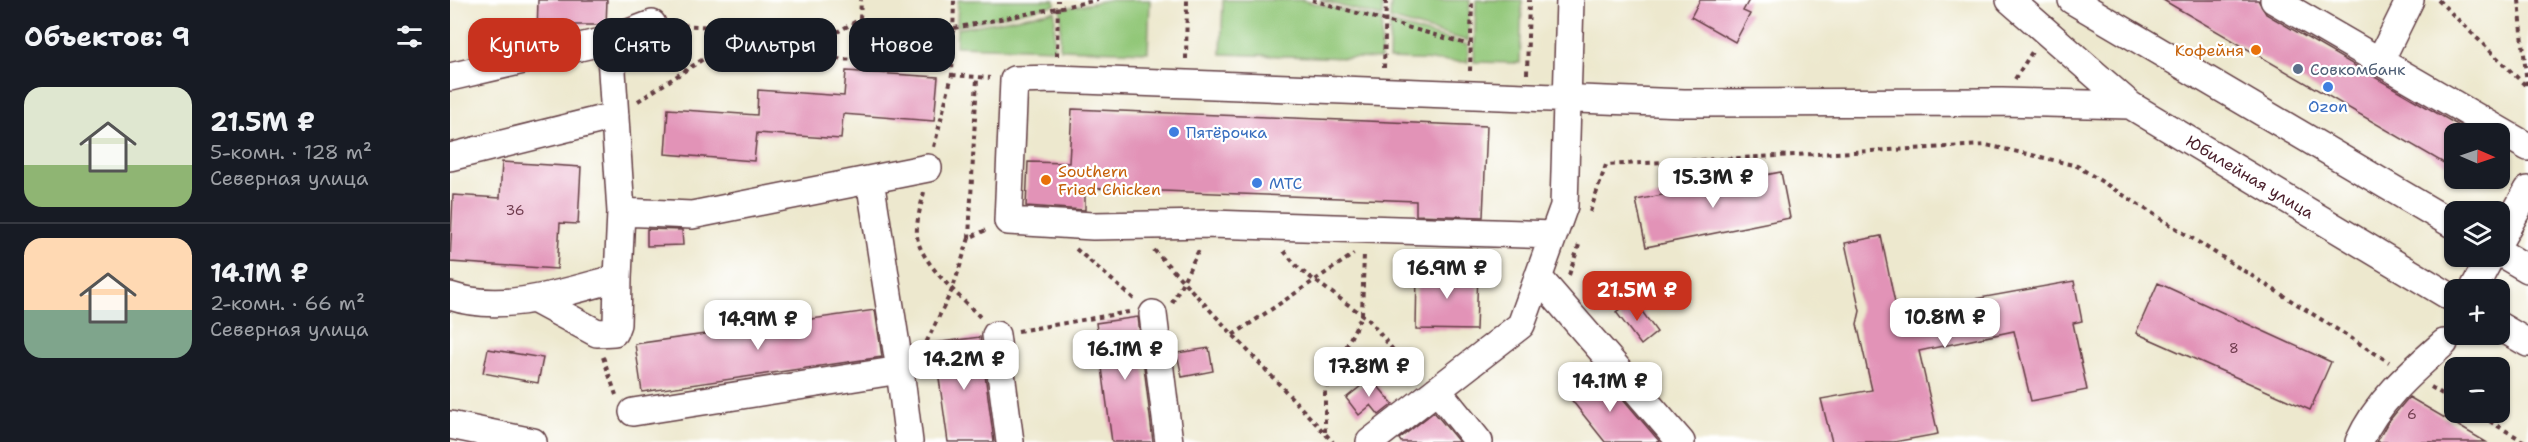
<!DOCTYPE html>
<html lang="ru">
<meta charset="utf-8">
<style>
:root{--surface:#171b24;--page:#20242c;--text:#f1f3f6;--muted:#9ea1a6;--line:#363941;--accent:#c8321e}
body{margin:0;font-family:"Shantell Sans",sans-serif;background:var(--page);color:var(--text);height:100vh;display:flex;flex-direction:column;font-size:22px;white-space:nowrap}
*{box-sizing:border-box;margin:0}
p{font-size:20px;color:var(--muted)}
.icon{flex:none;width:33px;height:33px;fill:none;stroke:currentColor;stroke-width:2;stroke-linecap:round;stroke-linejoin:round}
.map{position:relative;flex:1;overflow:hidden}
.drawer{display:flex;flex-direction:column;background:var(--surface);width:450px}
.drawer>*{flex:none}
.top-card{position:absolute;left:18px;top:18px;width:570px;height:54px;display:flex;gap:12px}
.needle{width:39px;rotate:92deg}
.buttons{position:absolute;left:1994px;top:123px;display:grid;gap:12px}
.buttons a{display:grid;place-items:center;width:66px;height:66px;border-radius:12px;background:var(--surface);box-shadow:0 2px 4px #0004;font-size:30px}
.price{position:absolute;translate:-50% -51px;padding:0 14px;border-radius:12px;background:#fff;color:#222;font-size:20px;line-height:39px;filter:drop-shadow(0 2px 3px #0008)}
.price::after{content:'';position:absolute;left:50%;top:36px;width:18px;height:14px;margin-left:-9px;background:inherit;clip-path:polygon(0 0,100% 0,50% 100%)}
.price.active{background:var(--accent);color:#fff}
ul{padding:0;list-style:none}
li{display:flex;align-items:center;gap:18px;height:150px;padding:0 24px}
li+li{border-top:2px solid var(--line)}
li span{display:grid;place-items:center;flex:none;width:168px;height:120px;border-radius:18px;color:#555}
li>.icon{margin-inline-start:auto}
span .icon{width:72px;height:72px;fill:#fffc;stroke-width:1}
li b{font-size:26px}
h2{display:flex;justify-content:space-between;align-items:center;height:72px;padding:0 24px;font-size:26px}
.chip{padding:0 21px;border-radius:18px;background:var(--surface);box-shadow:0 2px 4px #0004;font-size:21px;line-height:54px}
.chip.active{background:var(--accent);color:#fff}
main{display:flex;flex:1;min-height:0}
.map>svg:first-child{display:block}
.green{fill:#92c778;stroke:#6e7352;stroke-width:1.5}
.building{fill:#e293b7}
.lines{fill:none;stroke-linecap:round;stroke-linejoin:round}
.minor-casing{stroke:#623d43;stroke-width:30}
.path{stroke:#623d43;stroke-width:4;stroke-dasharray:4.5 4.5;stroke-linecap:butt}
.minor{stroke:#fff;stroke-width:27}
.food-dot{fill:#e8710a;stroke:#fff;stroke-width:2}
.service-dot{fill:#5c6f8a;stroke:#fff;stroke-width:2}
.shop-dot{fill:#3f7fe0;stroke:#fff;stroke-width:2}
.labels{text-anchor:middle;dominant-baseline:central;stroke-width:4.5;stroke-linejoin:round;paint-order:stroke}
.number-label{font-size:14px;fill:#703c4e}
.food-label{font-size:16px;fill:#c56008;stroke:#fff;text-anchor:end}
.service-label{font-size:16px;fill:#4e5e75;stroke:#fff;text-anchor:start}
.shop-label{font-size:16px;fill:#366cbe;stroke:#fff;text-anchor:start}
.street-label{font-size:16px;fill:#4a1f2b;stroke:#fff}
</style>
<main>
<section class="drawer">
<h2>Объектов: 9<svg class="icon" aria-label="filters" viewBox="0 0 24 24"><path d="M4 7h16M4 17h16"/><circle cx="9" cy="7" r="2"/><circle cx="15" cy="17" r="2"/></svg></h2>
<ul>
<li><span style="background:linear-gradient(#dfe7d0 65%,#8fb573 0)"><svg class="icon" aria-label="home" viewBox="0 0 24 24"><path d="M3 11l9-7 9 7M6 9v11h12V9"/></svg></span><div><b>21.5M ₽</b><p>5-комн. · 128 m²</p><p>Северная улица</p></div></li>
<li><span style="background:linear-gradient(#ffd9b3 60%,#7fa58c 0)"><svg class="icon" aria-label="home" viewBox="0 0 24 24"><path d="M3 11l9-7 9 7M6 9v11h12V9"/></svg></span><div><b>14.1M ₽</b><p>2-комн. · 66 m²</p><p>Северная улица</p></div></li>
</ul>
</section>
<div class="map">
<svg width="2078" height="442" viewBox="0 0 2078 442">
<rect width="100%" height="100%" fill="#fff"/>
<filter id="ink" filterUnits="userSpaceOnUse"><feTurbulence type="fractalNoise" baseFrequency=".0167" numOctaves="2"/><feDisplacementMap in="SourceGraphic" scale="12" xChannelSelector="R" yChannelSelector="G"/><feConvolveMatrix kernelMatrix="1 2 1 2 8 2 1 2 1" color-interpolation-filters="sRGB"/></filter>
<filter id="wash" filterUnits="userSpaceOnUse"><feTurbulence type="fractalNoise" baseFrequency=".008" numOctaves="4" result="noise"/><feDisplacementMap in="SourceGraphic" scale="24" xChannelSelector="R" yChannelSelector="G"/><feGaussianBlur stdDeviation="1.35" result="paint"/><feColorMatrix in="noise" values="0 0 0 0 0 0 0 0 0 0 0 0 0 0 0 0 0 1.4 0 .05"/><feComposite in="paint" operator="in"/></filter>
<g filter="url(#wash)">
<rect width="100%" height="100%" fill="#ede8ce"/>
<path class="green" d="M508,0h97v5l-98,21z
M657,0h43l-2,52 -88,-3 1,-40z
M773,0h79l80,20 -1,39 -160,-5z
M869,0h64l-1,17z
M941,0h79l-2,41 -78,-22z
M1026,0h46l-2,63 -46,-1z
M605,11l-1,38 -98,-3 1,-17z
M940,23l78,22v17l-79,-3z"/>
<g id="blocks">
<path class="building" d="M88,0h69l-1,25h-33l-1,8 -14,3 -21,-1z
M1250,0h49l-6,11 7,3 -15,28 -44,-25z
M1713,0h95l8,14 207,120h-19v35z
M396,71l92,6 -4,44 -91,-7 -2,25 -84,-6 -3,28 -89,-7 3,-45 89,6 1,-25 86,6z
M622,109l415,17 -4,91 -67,-2v-14l-331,-13v22l-59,-4 2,-44 41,1z
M52,162l79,5 -3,57 -18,-1 -3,46 -107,-7 3,-67 47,3z
M1331,172l9,46 -144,29 -10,-47z
M197,229l35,1 1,15 -36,1z
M1431,236l16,77 177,-32 8,40 -9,2 14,67 -56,11 -17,-70 -95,20 19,83 -44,8h-62l-11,-43 51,-9 -15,-66 3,-13 -15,-68z
M967,271l61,1 -2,58 -60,-1z
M1708,283l173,79 -21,48 -174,-77z
M1183,299l24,33 -16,13 -25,-33z
M425,310l7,47 -240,35 -7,-48z
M688,317l15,125h-41l-16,-119z
M530,337l14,105h-46l-14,-99z
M759,348l4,23 -31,6 -5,-24z
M38,349l55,9 -5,25 -55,-10z
M1149,371l61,71h-55l-35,-44z
M921,378l22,26 -14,11 -8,-10 -12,10 -13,-17z
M1959,397l77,45h-109l11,-20z
M984,412l25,30h-58l-2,-3z"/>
</g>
</g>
<g filter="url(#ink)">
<use href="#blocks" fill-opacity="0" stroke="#623d43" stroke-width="1.5"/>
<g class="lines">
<g class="minor-casing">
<path id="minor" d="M1560,0l120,105 324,194
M1622,0l382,225
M1824,0l254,147
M160,40l42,-16
M1930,61l30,-61
M0,77l160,-37 11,172
M0,157l165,-41
M420,180l30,190
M1103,235l-342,-11 -118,2 -85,-5 6,-141 42,-1 628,24 318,-1 128,3
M2049,242l29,-52
M2049,252l29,17
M1088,277l143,165
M2023,290l18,-34
M0,296c54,18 115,-4 168,-18l3,-66 71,3 236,-47
M84,299l63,34 17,-1 3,-8 1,-46
M703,314l16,128
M2049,326l29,17
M546,335l14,107
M987,390l42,52
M183,412l267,-42 9,72
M0,425l83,17
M920,442l151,-117 43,-119 6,-206
M1909,442c18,-41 52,-70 85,-99"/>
</g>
<path class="path" d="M862,0l158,45
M1988,0l90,88
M2069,0l8,86
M410,19l1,-19
M224,25l156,7 9,-1 21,-12 63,32 29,5
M504,28l144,-28
M260,55l183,6 30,-9
M607,56l1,-56
M736,59l1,-59
M934,68l2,-68
M1020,71l2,-71
M1077,74l2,-74
M502,75l38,3
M1565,79l17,-27
M188,101l112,-72
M484,147l18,-72 2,-75
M474,192c-3,14 -8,29 -7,43 1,26 45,63 63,82
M1140,212l16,-47 380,-20 55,12 36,9 312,196
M519,238l8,-160
M626,249l58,50
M704,250l179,192
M834,251l15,18 69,50 48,59
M1119,275l10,-30
M722,303l28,-55
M568,331l111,-19
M783,335l121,-81
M471,349l5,-6 27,-55 16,-50 19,-9
M153,357l13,38
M1981,387l23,14
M2024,412l51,30
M875,432v-41l37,-77 2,-61"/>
<use href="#minor" class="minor"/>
</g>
</g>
<g class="food-dot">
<circle cx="1806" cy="50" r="6"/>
<circle cx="596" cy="180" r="6"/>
</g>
<circle class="service-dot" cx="1848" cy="69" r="6"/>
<g class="shop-dot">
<circle cx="1878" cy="87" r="6"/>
<circle cx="724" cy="132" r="6"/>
<circle cx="807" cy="183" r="6"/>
</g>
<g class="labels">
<g class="number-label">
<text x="65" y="210">36</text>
<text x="1784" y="348">8</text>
<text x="1962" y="414">6</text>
</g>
<g class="food-label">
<text x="1794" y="50">Кофейня</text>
<text x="608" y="171" text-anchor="start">Southern<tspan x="608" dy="18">Fried Chicken</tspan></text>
</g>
<g class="service-label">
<text x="1860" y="69">Совкомбанк</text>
</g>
<g class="shop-label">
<text x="1878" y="106" text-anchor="middle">Ozon</text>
<text x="736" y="132">Пятёрочка</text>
<text x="819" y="183">МТС</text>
</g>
<g class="street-label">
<text transform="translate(1800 177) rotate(31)">Юбилейная улица</text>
</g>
</g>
</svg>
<div class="buttons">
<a><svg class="needle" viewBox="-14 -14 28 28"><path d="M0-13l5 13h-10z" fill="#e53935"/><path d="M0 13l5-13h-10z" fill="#9ea1a6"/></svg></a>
<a><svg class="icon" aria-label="layers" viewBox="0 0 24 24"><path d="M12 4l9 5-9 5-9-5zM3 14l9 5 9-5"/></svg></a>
<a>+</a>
<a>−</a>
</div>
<b class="price" style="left:1263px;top:209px">15.3M ₽</b>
<b class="price" style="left:997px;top:300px">16.9M ₽</b>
<b class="price active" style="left:1187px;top:322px">21.5M ₽</b>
<b class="price" style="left:1495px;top:349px">10.8M ₽</b>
<b class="price" style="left:308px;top:351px">14.9M ₽</b>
<b class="price" style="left:675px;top:381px">16.1M ₽</b>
<b class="price" style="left:514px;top:391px">14.2M ₽</b>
<b class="price" style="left:919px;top:398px">17.8M ₽</b>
<b class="price" style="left:1160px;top:413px">14.1M ₽</b>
<div class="top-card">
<a class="chip active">Купить</a>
<a class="chip">Снять</a>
<a class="chip">Фильтры</a>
<a class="chip">Новое</a>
</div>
</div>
</main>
